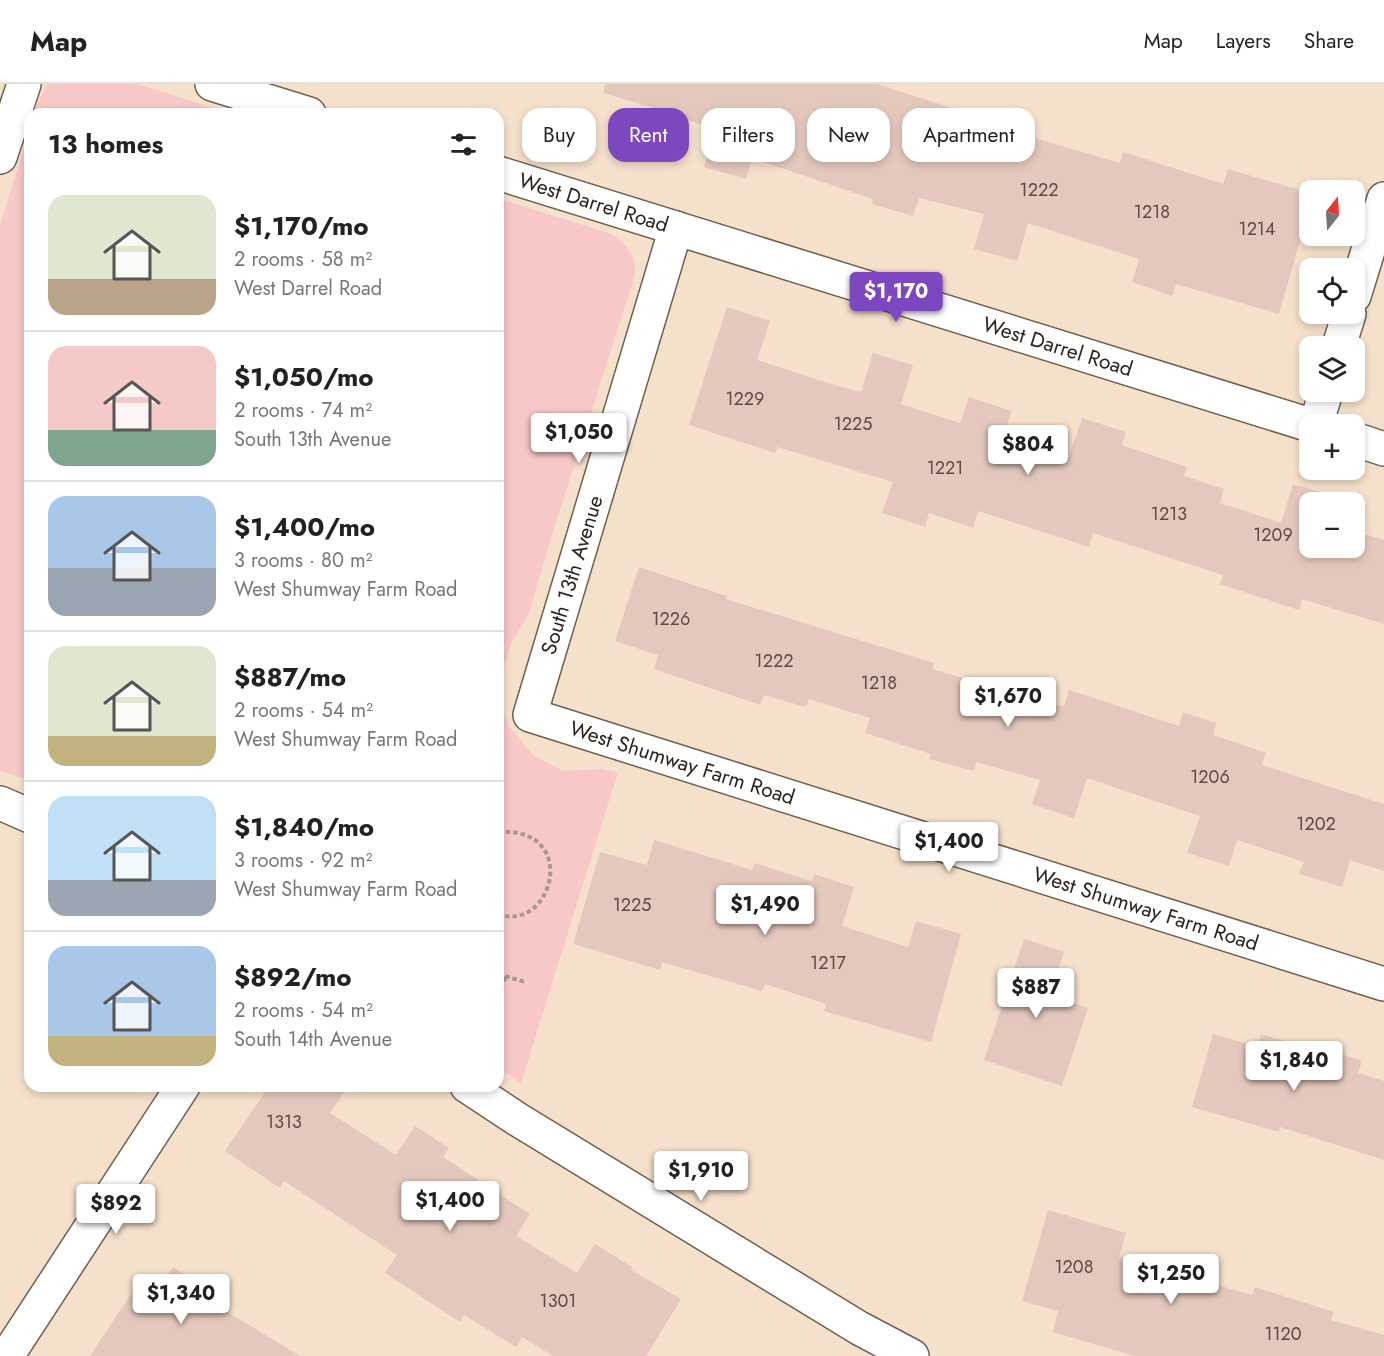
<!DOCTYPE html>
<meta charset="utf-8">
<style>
:root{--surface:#fff;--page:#f2f2f2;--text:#222;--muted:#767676;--line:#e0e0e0;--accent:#7c47bf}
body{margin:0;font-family:Jost,sans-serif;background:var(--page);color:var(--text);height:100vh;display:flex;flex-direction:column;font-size:22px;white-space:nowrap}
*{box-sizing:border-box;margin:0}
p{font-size:20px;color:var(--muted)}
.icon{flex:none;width:33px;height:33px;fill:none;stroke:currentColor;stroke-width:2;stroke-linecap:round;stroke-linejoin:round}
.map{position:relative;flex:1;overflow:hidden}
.details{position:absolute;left:24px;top:24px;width:480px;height:984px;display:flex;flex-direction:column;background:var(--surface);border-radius:18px;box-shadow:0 3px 9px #0003}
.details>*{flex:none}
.top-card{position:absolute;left:522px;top:24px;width:570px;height:54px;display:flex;gap:12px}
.needle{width:39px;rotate:17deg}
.fabs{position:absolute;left:1299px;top:96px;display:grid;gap:12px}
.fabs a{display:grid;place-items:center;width:66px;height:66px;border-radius:12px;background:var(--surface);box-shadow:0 3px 9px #0003;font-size:30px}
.price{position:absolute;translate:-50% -51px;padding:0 14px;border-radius:6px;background:#fff;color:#222;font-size:20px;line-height:39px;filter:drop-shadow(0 2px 3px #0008)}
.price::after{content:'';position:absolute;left:50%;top:36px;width:18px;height:14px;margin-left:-9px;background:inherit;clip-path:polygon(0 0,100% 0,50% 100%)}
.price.selected{background:var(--accent);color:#fff}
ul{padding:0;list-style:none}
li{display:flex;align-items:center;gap:18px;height:150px;padding:0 24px}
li+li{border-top:2px solid var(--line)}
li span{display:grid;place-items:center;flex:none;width:168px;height:120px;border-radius:18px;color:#555}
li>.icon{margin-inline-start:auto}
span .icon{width:72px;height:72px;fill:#fffc;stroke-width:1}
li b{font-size:26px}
h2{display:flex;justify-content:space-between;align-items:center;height:72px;padding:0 24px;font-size:26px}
.chip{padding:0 21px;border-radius:18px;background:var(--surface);box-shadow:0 3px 9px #0003;font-size:21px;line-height:54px}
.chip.selected{background:var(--accent);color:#fff}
header{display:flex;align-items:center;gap:36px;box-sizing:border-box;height:84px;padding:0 30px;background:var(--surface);border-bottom:2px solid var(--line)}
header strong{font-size:28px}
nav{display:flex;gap:33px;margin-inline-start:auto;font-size:21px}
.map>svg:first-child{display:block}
.green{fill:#f8c7c8}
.building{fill:#e4c8bd}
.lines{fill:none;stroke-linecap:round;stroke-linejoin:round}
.street-casing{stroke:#705f4d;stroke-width:36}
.path{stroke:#a99989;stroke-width:4;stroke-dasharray:4.5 3;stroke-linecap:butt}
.street{stroke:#fff;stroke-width:33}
.labels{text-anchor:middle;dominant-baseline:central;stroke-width:4.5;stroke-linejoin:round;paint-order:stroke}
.number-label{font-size:18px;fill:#594c44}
.street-label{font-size:21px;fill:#2b231c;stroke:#fff}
</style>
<header>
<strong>Map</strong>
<nav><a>Map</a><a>Layers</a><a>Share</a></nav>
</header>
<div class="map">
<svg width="1384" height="1272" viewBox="0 0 1384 1272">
<rect width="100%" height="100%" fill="#f5e0cb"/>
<path class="green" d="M48,0h89l95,30h-198l5,-14z
M30,44v653l-30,-10v-546z
M498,114l113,36c17,12 25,20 24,41l-84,263 -22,75 -18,31 -10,34v22l7,25 25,30 30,16 38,-2 17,3 -97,311 -23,-16z"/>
<path class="building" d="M605,0h272l106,34 -1,5 138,40 3,-11 100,32 5,-15 82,24v14l-31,107 -103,-30 -4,12 -40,-14 7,-23 -111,-36 -11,38 -43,-12 10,-35 -65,-16 -6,18 -41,-12 1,-5 -121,-41 -6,21 -42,-12 11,-38 -34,-11v-2l-78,-23z
M727,223l43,14 -13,39 74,24 30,8 12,-39 40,12 -12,39 59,19 9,-26 43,14 -9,25 66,21 13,-39 44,14 -4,13 65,22 -3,9 40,13 -4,14 61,20 12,-39 42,13 -1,5h-24v46h44v-17l30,9v84l-82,-25 -3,11 -79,-26 3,-9 -130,-42 -4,14 -111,-36 -5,17 -44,-15 -4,14 -43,-14 11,-31 -116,-35 -2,6 -86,-28z
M639,483l88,29 -1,3 208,64 -2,6 132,38 5,-17 110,36 4,-14 33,11 -3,12 53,18 -4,12 122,39v67l-34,-11 -8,27 -43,-13 5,-12 -67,-22 -8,26 -42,-13 13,-37 -113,-38 -13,40 -42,-14 8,-24 -64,-18 -2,9 -45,-12 2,-5 -66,-21 5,-15 -61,-19 -3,8 -42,-12 -4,10 -106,-36 4,-14 -43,-14z
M654,756l98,30 2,-7 58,18 2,-7 40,13 -12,39 66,21 8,-26 45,13 -30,108 -107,-31 2,-7 -61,-20 -3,7 -100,-29 -2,8 -87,-26 27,-92 47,13z
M1024,855l40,13 -14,43 38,13 -26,78 -78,-26z
M1213,950l45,13 3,-13 58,17 1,-4 42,14 -4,12 26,8v79l-104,-33 -1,5 -87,-25z
M269,1002h79l-18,27 66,42 19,-29 34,22 -6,9 87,57 -14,22 61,37 18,-29 37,23 -1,3 50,29 -35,57h-93l-31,-19 -6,10 -52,-32 -4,7 -75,-49 12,-18 -113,-74 -4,7 -55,-37z
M1048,1126l78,23 -7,24 133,38 3,-8 79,25 -3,8 53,15v21h-249l-82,-24 5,-21 -36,-10z
M173,1183l42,28 -4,7 89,54h-210l51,-77 17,11z"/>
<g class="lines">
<g class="street-casing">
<g id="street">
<path d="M212,0l97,30"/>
<path d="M0,73l24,-73"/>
<path id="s1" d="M498,89l812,252"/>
<path id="s2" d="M676,144l-146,487 854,269"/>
<path d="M1354,212l30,-97"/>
<path d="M1339,262l10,-32"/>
<path d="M1316,340l10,-32"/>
<path d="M1354,355l30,10"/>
<path d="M0,719l30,13"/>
<path d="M467,1002l50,33 342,209 53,28"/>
<path d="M7,1272l176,-270"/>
</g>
</g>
<path class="path" d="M498,748c83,-6 55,102 0,82
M498,890l27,8
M498,911l8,-19"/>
<use href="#street" class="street"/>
</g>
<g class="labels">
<g class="number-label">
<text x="1039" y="106">1222</text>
<text x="1152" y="128">1218</text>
<text x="1257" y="145">1214</text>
<text x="745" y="315">1229</text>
<text x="853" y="340">1225</text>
<text x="945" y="384">1221</text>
<text x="1169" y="430">1213</text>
<text x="1273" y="451">1209</text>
<text x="671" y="535">1226</text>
<text x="774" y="577">1222</text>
<text x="879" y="599">1218</text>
<text x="1210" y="693">1206</text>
<text x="1316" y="740">1202</text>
<text x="632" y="821">1225</text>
<text x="828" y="879">1217</text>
<text x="284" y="1038">1313</text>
<text x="1074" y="1183">1208</text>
<text x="558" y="1217">1301</text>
<text x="1283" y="1250">1120</text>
</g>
<g class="street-label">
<text stroke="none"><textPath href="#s1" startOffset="100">West Darrel Road</textPath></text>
<text stroke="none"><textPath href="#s1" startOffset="586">West Darrel Road</textPath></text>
<text transform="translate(572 491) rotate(-73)">South 13th Avenue</text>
<text stroke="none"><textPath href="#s2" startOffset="668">West Shumway Farm Road</textPath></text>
<text stroke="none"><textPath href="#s2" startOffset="1154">West Shumway Farm Road</textPath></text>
</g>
</g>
</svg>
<div class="fabs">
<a><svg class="needle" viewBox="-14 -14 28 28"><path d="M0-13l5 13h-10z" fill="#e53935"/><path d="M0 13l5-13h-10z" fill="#767676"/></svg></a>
<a><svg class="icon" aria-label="locate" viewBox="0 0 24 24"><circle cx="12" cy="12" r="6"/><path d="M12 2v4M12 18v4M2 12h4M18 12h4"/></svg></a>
<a><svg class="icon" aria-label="layers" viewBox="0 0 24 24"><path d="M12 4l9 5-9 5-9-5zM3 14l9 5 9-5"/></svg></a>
<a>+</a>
<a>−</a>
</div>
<b class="price selected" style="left:896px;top:239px">$1,170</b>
<b class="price" style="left:579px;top:380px">$1,050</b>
<b class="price" style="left:1028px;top:392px">$804</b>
<b class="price" style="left:1008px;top:644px">$1,670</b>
<b class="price" style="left:949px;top:789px">$1,400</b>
<b class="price" style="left:765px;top:852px">$1,490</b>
<b class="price" style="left:1036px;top:935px">$887</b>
<b class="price" style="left:1294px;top:1008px">$1,840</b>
<b class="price" style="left:701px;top:1118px">$1,910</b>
<b class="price" style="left:450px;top:1148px">$1,400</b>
<b class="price" style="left:116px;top:1151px">$892</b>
<b class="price" style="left:1171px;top:1221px">$1,250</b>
<b class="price" style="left:181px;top:1241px">$1,340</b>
<div class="top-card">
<a class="chip">Buy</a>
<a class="chip selected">Rent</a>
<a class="chip">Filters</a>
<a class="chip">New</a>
<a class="chip">Apartment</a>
</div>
<section class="details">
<h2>13 homes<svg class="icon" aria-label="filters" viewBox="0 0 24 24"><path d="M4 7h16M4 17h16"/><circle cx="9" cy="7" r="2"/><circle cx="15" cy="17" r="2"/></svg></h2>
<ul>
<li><span style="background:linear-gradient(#dfe7d0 70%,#b9a48a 0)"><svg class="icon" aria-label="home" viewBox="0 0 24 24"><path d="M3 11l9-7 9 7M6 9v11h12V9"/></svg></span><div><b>$1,170/mo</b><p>2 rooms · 58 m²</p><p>West Darrel Road</p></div></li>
<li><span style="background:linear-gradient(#f6c9c9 70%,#7fa58c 0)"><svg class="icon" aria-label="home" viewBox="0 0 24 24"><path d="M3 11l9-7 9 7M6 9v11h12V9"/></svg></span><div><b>$1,050/mo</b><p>2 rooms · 74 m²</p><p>South 13th Avenue</p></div></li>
<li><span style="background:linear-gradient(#a9c7e8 60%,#9aa5b1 0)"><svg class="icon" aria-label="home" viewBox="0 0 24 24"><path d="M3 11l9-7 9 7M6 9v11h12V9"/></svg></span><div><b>$1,400/mo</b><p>3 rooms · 80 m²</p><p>West Shumway Farm Road</p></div></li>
<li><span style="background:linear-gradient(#dfe7d0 75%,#c2b280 0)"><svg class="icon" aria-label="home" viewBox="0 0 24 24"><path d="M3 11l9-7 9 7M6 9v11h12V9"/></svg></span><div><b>$887/mo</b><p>2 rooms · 54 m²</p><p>West Shumway Farm Road</p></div></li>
<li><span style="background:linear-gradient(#bfe0f5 70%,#9aa5b1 0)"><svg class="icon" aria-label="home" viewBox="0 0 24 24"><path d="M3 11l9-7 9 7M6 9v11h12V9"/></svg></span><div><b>$1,840/mo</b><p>3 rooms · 92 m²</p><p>West Shumway Farm Road</p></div></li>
<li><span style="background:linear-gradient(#a9c7e8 75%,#c2b280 0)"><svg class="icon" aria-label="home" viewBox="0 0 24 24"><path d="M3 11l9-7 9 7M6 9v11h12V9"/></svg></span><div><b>$892/mo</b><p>2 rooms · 54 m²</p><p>South 14th Avenue</p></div></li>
</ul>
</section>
</div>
